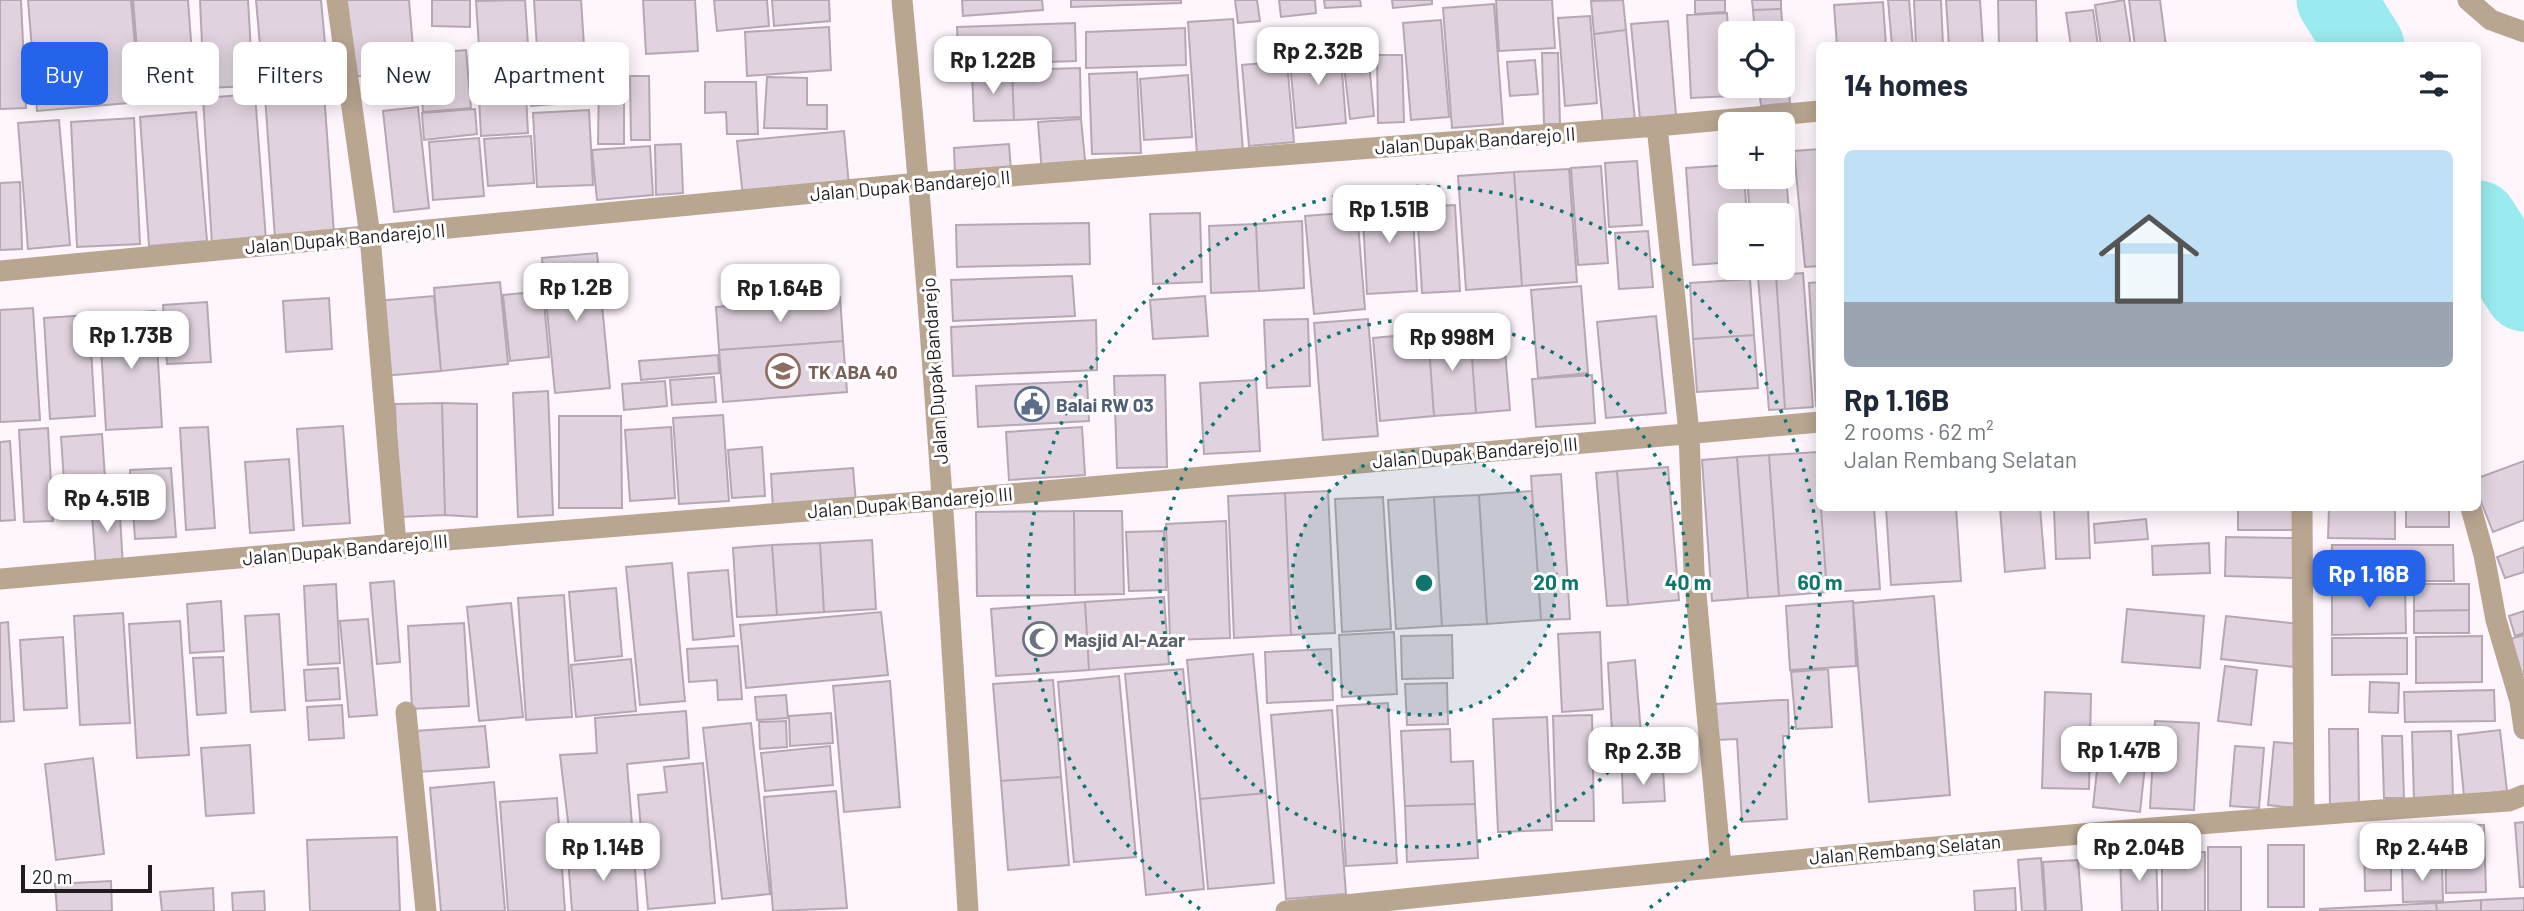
<!DOCTYPE html>
<meta charset="utf-8">
<style>
:root{--surface:#fff;--page:#f2f2f3;--text:#1f2937;--muted:#747a83;--accent:#2563eb}
body{margin:0;font-family:Barlow,sans-serif;background:var(--page);color:var(--text);height:100vh;display:flex;flex-direction:column;font-size:26px;white-space:nowrap}
*{box-sizing:border-box;margin:0}
p{font-size:23px;color:var(--muted)}
.icon{flex:none;width:38px;height:38px;fill:none;stroke:currentColor;stroke-width:2;stroke-linecap:round;stroke-linejoin:round}
.map{position:relative;flex:1;overflow:hidden}
.panel{position:absolute;left:1816px;top:42px;width:665px;height:469px;display:flex;flex-direction:column;background:var(--surface);border-radius:10px;box-shadow:0 4px 18px #0003}
.panel>*{flex:none}
.guide{position:absolute;left:21px;top:42px;width:665px;height:63px;display:flex;gap:14px}
.tools{position:absolute;left:1718px;top:21px;display:grid;gap:14px}
.tools a{display:grid;place-items:center;width:77px;height:77px;border-radius:10px;background:var(--surface);box-shadow:0 4px 18px #0003;font-size:35px}
.scale{position:absolute;left:21px;bottom:18px;width:131px;box-sizing:border-box;padding-left:7px;border:4px solid #211c20;border-top:0;font-size:19px;line-height:24px;white-space:nowrap;color:#211c20;-webkit-text-stroke:5px #fff;paint-order:stroke}
.price{position:absolute;translate:-50% -60px;padding:0 16px;border-radius:14px;background:#fff;color:#222;font-size:23px;line-height:46px;filter:drop-shadow(0 2px 4px #0008)}
.price::after{content:'';position:absolute;left:50%;top:42px;width:21px;height:16px;margin-left:-10px;background:inherit;clip-path:polygon(0 0,100% 0,50% 100%)}
.price.on{background:var(--accent);color:#fff}
ul{padding:0;list-style:none}
li{display:grid;align-content:center;gap:14px;height:371px;padding:0 28px}
li span{display:grid;place-items:center;height:217px;border-radius:10px;color:#555}
li>.icon{margin-inline-start:auto}
span .icon{width:126px;height:126px;fill:#fffc;stroke-width:1}
li b{font-size:30px}
h2{display:flex;justify-content:space-between;align-items:center;height:84px;padding:0 28px;font-size:30px}
.pill{padding:0 24px;border-radius:10px;background:var(--surface);box-shadow:0 4px 18px #0003;font-size:24px;line-height:63px}
.pill.on{background:var(--accent);color:#fff}
.map>svg:first-child{display:block}
.lines{fill:none;stroke-linecap:round;stroke-linejoin:round}
.river{stroke:#99ebef;stroke-width:79}
.building{fill:#e0d3df;stroke:#b5a8b3;stroke-width:2}
.minor{stroke:#b9a691;stroke-width:21}
.ring{fill:none;stroke:#0f766e;stroke-width:3.5;stroke-dasharray:3.5 7}
.labels{text-anchor:middle;dominant-baseline:central;stroke-width:6;stroke-linejoin:round;paint-order:stroke}
.street-label{font-size:19px;fill:#211c20;stroke:#fff}
.education-label{font-size:19px;font-weight:bold;fill:#785e54;stroke:#fff;text-anchor:start}
.service-label{font-size:19px;font-weight:bold;fill:#4e5e75;stroke:#fff;text-anchor:start}
.worship-label{font-size:19px;font-weight:bold;fill:#5b616d;stroke:#fff;text-anchor:start}
.centre{fill:#0f766e;stroke:#fff;stroke-width:3.5}
.ring-label{font-size:21px;text-anchor:middle;font-weight:bold;fill:#0f766e;stroke:#fff;stroke-width:6;stroke-linejoin:round;paint-order:stroke}
</style>
<div class="map">
<svg width="2524" height="911" viewBox="0 0 2524 911">
<rect width="100%" height="100%" fill="#fef5fd"/>
<g class="lines">
<path class="river" d="M2336,0l29,46
M2478,220l46,72"/>
</g>
<path class="building" d="M0,0h21l5,108 -26,1z
M28,0h103l9,102 -103,9z
M133,0h55l7,95 -54,4z
M200,0h48l5,86 -49,2z
M256,0h65l8,86 -65,5z
M342,0h67l6,72 -66,5z
M432,0h38v27l-38,-1z
M525,0l3,45 -49,2 -3,-46z
M534,0h47l3,46 -47,2z
M643,0h52l3,51 -52,3z
M714,0h53l2,26 -52,5z
M772,0h57l1,21 -56,5z
M962,0h80l1,10 -80,6z
M1071,0h110v3l-110,4z
M1235,0h22l3,21 -22,2z
M1279,0h36l1,13 -35,4z
M1324,0h36l1,6 -36,2z
M1392,0h40v4l-39,4z
M1496,0h56l3,48 -56,3z
M1623,0l3,30 -32,4 -3,-33z
M1695,0h30v12l-30,2z
M1752,0h29v9l-28,1z
M1888,0h21l4,46h-21z
M1914,0h27l2,46h-27z
M1946,0h34l3,46h-34z
M1998,0h38l1,46h-38z
M2124,0l7,46h-30l-6,-41z
M2129,0h31l6,46h-31z
M1883,2l3,44h-49l-3,-41z
M1494,4l9,120 -51,4 -9,-120z
M1781,9l4,45 -2,1v-22h-28l-2,-23z
M2093,10l5,36h-27l-5,-33z
M1727,13l5,83 -41,2 -4,-83z
M1590,16l7,87 -32,3 -7,-88z
M1233,19l10,132 -46,4 -9,-133z
M1441,20l8,97 -38,3 -8,-97z
M1668,21l8,94 -36,4 -9,-95z
M1075,23l1,38 -117,4 -2,-38z
M829,27l2,43 -84,6 -2,-44z
M1185,28l1,37 -100,3v-36z
M1626,30l9,91 -32,3 -9,-90z
M1340,46l6,77 -50,5 -7,-77z
M523,49l2,32 -49,2 -2,-32z
M466,50l5,58 -48,4 -5,-58z
M1542,53h16l2,71h-16z
M1785,54l5,49 -29,3 -2,-20h24v-31z
M1377,55h25l2,67 -26,1z
M1535,60l3,34 -28,2 -3,-34z
M1287,61l7,81 -45,4 -7,-81z
M1369,63l5,53 -24,3 -6,-53z
M1080,68l1,49 -67,3 -2,-50z
M1012,70l2,50 -40,1 -2,-49z
M1137,72l4,81 -49,1 -3,-80z
M552,73l2,31 -23,2 -2,-32z
M1188,75l4,62 -48,3 -4,-61z
M630,76h19l1,64h-19z
M599,77h25v67h-26z
M767,77l40,1v27h20v24l-63,-1z
M705,82h51l2,52h-31l-1,-22 -21,1z
M324,92l10,142 -59,4 -10,-142z
M255,94l11,146 -54,4 -9,-146z
M526,94l2,39 -47,3 -2,-39z
M418,107l11,101 -35,4 -11,-101z
M475,109l2,25 -53,6 -2,-27z
M589,110l4,75 -56,2 -4,-74z
M196,112l11,129 -58,5 -9,-129z
M134,118l6,126 -63,3 -6,-125z
M1081,119l5,51 -44,3 -4,-51z
M59,120l11,125 -42,4 -10,-126z
M844,131l5,55 -106,11 -6,-56z
M531,136l3,47 -46,3 -4,-47z
M479,138l5,58 -51,4 -4,-58z
M681,144l2,49 -27,2 -1,-50z
M1009,144l2,26 -56,4 -1,-26z
M650,146l3,49 -56,5 -5,-50z
M1820,149v117l-15,1 -11,-116z
M1784,152l9,108 -10,1v-46h-33l-3,-38h36z
M1637,161l5,64 -33,2 -4,-64z
M1731,165v12h13l3,38h-16v47l-38,3 -7,-97z
M1601,166l7,97 -30,2 -7,-97z
M1569,169l8,113 -55,4 -8,-114z
M1514,172l8,114 -56,4 -8,-114z
M20,182l2,67 -22,1v-67z
M1412,196l5,95 -50,3 -5,-95z
M1455,205l5,86 -38,2 -5,-86z
M1357,212l8,97 -51,5 -9,-98z
M1200,213l2,69 -49,2 -3,-70z
M1302,221l2,67 -45,3 -3,-67z
M1089,223l1,41 -133,3 -1,-42z
M1256,224l3,67 -48,2 -2,-67z
M1648,231l5,56 -34,2 -4,-56z
M597,253l13,135 -55,5 -13,-135z
M1803,273l10,134 -28,2 -9,-134z
M1776,275l9,134 -16,1 -11,-133z
M1072,276l3,40 -122,5 -2,-41z
M1750,279l4,56 -61,4 -3,-56z
M500,282l8,82 -67,7 -7,-83z
M1820,282v124h-4l-7,-123z
M1581,286l7,87 -50,5 -7,-88z
M543,291l6,66 -39,4 -7,-66z
M434,296l7,75 -58,5 -7,-75z
M1205,296l3,40 -55,3 -3,-39z
M840,297l3,44 -124,9 -3,-43z
M329,298l3,51 -46,3 -3,-51z
M207,302l4,60 -44,2 -4,-59z
M33,308l7,112 -40,2v-112z
M155,311l7,116 -56,3 -7,-115z
M89,315l6,101 -45,3 -6,-101z
M1656,316l10,97 -60,5 -9,-96z
M1308,319l2,67 -43,2 -3,-68z
M1368,319l10,117 -55,4 -9,-117z
M1096,320l1,50 -144,6 -2,-49z
M1503,327l7,83 -34,3 -6,-83z
M1470,330l6,83 -42,3 -6,-83z
M1428,333l6,83 -54,5 -7,-83z
M1754,335l4,53 -61,4 -4,-53z
M843,341l4,51 -124,10 -4,-52z
M718,355l1,18 -78,7 -2,-19z
M1165,375l2,92 -50,1 -3,-92z
M1592,375l3,48 -59,4 -4,-48z
M714,377l2,25 -44,3 -2,-25z
M1256,380l4,71 -56,3 -4,-71z
M665,381l2,25 -43,4 -2,-26z
M1087,381l2,40 -111,6 -2,-41z
M548,391l5,124 -35,2 -5,-124z
M442,403l35,1v113l-32,-2z
M442,403l3,112 -46,2 -4,-113z
M723,415l6,86 -50,3 -6,-86z
M559,416h62l1,92h-63z
M343,426l7,97 -47,3 -6,-97z
M208,427l7,101 -29,2 -6,-102z
M671,427l4,71 -45,3 -5,-71z
M1082,427l3,48 -76,5 -3,-48z
M48,428l5,93 -29,1 -5,-92z
M102,434l3,44 -41,3 -3,-44z
M10,441l5,79 -15,1v-79z
M762,447l3,49 -33,2 -4,-48z
M1817,452l10,140 -48,4 -10,-141z
M1769,455l10,141 -31,2 -11,-141z
M1737,457l11,141 -36,3 -10,-141z
M289,459l5,71 -44,3 -5,-71z
M2524,461v59l-31,12 -15,-38v-16z
M1668,467l11,133 -51,5 -11,-134z
M171,468l5,69 -41,2 -5,-69z
M853,468l3,35 -83,6 -2,-35z
M1617,471l11,134 -21,1 -11,-133z
M1561,474l9,145 -29,1 -10,-144z
M1328,491l7,142 -44,2 -6,-142z
M1532,491l9,129 -54,4 -8,-129z
M1285,493l6,142 -57,3 -6,-142z
M1479,495l8,129 -45,2 -8,-129z
M1383,497l8,132 -49,3 -7,-133z
M1434,497l8,129 -46,3 -8,-129z
M119,499l4,68 -27,1 -5,-67z
M1821,508h53l6,81 -53,3z
M1886,508h70l5,73 -70,4z
M2000,508h40l5,60 -40,4z
M2054,508h34l2,50 -34,1z
M2238,508h58v22h-58z
M2329,508h66v31l-67,-1z
M2406,508h43v19h-43z
M1074,511l1,84 -98,1 -1,-84z
M1074,511h48l2,83 -49,1z
M2146,519l2,20 -53,4 -1,-19z
M1226,521l4,117 -60,2 -4,-116z
M1164,531l2,59 -37,1 -3,-59z
M2226,537l68,1 -1,40 -68,-2z
M872,540l4,69 -52,3 -4,-69z
M820,543l4,69 -47,3 -5,-70z
M2209,543l1,30 -57,2 -1,-29z
M772,545l5,70 -40,2 -4,-69z
M2332,545h121l1,36h-122z
M2524,547v25l-19,6 -8,-21z
M672,563l13,138 -45,4 -14,-138z
M728,570l6,66 -41,4 -5,-67z
M394,581l6,81 -23,2 -7,-81z
M336,584l4,79 -32,2 -4,-79z
M2414,584h55v26l-55,1z
M2405,585l1,48 -74,2v-48z
M616,588l6,68 -47,5 -6,-69z
M564,595l8,122 -46,3 -8,-122z
M1934,596l16,199 -81,7 -16,-199z
M1164,597l5,67 -80,6 -4,-68z
M221,601l3,50 -34,2 -3,-49z
M1853,601l3,65 -66,4 -4,-64z
M1085,602l4,68 -93,6 -5,-67z
M511,603l12,114 -44,4 -12,-114z
M2127,609l77,7 -4,52 -78,-6z
M2469,610v23h-55v-22z
M2524,611v22l-9,3 -6,-20z
M881,612l7,63 -142,13 -6,-63z
M123,613l7,110 -50,2 -6,-109z
M279,614l6,96 -34,2 -6,-96z
M2226,616l73,8 -5,43 -73,-8z
M368,619l9,96 -28,2 -9,-96z
M180,621l9,134 -52,3 -8,-134z
M8,622l6,99 -14,1v-99z
M464,623l5,83 -57,3 -4,-83z
M1394,632l3,62 -55,3 -3,-62z
M1600,632l3,77 -41,3 -4,-78z
M1452,635l1,43 -51,1 -1,-43z
M2524,635v39l-7,2 -10,-36z
M2482,636v46l-66,1v-46z
M63,637l4,71 -43,2 -4,-70z
M2332,638h75v36l-75,1z
M738,646l4,53 -24,1 -1,-20 -28,2 -2,-33z
M1331,649l2,51 -66,3 -2,-51z
M1253,654l13,139 -66,6 -13,-139z
M223,657l3,56 -29,2 -4,-57z
M631,659l5,52 -60,6 -5,-52z
M1635,660l7,86 -29,2 -5,-85z
M2225,666l32,4 -6,55 -33,-4z
M338,668l2,31 -34,2 -2,-31z
M1183,669l21,220 -58,6 -21,-221z
M1828,669l4,58 -36,2 -5,-57z
M1119,676l17,181 -62,5 -16,-180z
M1053,680l8,97 -60,4 -8,-97z
M890,681l10,126 -56,5 -11,-126z
M2370,682l29,1 -1,30 -29,-1z
M1447,683l1,41 -41,1 -2,-41z
M2494,690l1,31 -90,1 -1,-30z
M2045,692l46,2 -2,95 -47,-1z
M786,695l2,23 -31,2 -2,-23z
M1781,700h7l1,36h-6l4,83 -45,3 -5,-83 -21,1 -1,-36z
M1388,703l9,160 -51,3 -9,-160z
M342,705l2,33 -35,2 -2,-33z
M1332,710l14,184 -60,5 -15,-184z
M686,711l3,47 -62,6 5,61 -63,5 -9,-75 37,-2 -2,-35z
M831,713l2,30 -43,3 -1,-30z
M1592,715l2,106h-38l-3,-105z
M1547,717l5,113 -54,2 -5,-113z
M786,721l1,26 -27,2 -1,-27z
M2155,721l44,2 -5,87 -44,-2z
M751,723l19,171 -48,5 -19,-171z
M485,726l4,41 -71,5 -3,-41z
M1450,729l1,33 22,-1 2,43 -70,2 -4,-75z
M2329,729h29l1,79h-29z
M2500,730l7,61 -43,5 -6,-61z
M2451,731l2,68 -39,1 -2,-68z
M2382,736h20l2,62h-20z
M2274,742l25,2 -5,64 -26,-3z
M250,745l4,68 -48,3 -5,-68z
M830,746l3,39 -68,6 -4,-38z
M2235,746l29,2 -5,60 -29,-2z
M93,758l11,96 -48,6 -11,-96z
M2098,761l47,5 -5,46 -47,-5z
M703,763l12,140 -67,6 -10,-114 29,-3 -3,-25z
M1663,770l2,31 -42,2 -1,-31z
M1061,777l8,88 -61,5 -7,-89z
M494,782l11,129h-64l-11,-123z
M836,791l11,117 -74,3 -9,-114z
M1266,793l8,90 -66,6 -8,-90z
M557,798l8,113h-57l-8,-109z
M1475,804l3,54 -71,4 -2,-56z
M2524,822v65h-4l-5,-64z
M2445,825h39l2,67 -40,1z
M2395,835h28v27h-28z
M397,837l3,74h-90l-3,-71z
M2364,839h27v51l-26,1z
M2268,845h36v62h-36z
M2208,847h33v64h-33z
M2205,852v59h-43v-58z
M634,854l4,57h-66l-4,-53z
M2156,855l2,56h-36l-2,-54z
M2041,858l4,53h-23l-4,-51z
M2078,860l4,51h-36l-3,-49z
M2442,863l1,38 -40,1 -1,-38z
M111,881l1,30h-55l-2,-27z
M213,888l1,23h-52l-2,-19z
M2015,888l1,23h-41l-1,-20z
M264,891l1,20h-32l-1,-18z
M2524,898v13h-43v-11z
M2481,900v11h-44l-1,-8z
M2436,903l1,8h-117v-2z"/>
<g class="lines">
<path class="minor" d="M337,0l33,236 26,308
M902,0c29,303 48,607 66,911
M2468,0l23,20 33,12
M1657,126l32,307 5,139 27,294
M0,271l919,-88 738,-57 163,-15
M2302,508l2,307
M2471,508l13,47 12,65 24,81 4,28
M0,579l396,-35 548,-44 876,-78
M406,712l20,199
M1286,911c408,-42 815,-83 1223,-110l15,-6"/>
</g>
<circle cx="1424" cy="583" r="132" fill="#0f766e" fill-opacity=".12"/>
<g class="ring">
<circle cx="1424" cy="583" r="132"/>
<circle cx="1424" cy="583" r="264"/>
<path d="M1200 909A396 396 0 1 1 1648 909"/>
</g>
<defs>
<g id="school-ring" transform="scale(1.75)"><circle r="9.5" fill="#fff" stroke="#8d6e63" stroke-width="1.5"/><path d="M0-5L7-2L0 1L-7-2ZM-4 1L0 2.5L4 1V4Q0 6-4 4Z" fill="#8d6e63"/></g>
<g id="civic-ring" transform="scale(1.75)"><circle r="9.5" fill="#fff" stroke="#5c6f8a" stroke-width="1.5"/><path d="M-.6-6.5H3V-4.5H.6V-3L4-1V1h2V6H-6V1h2V-1L-.6-3ZM-1.2 2.5V6h2.4V2.5Z" fill="#5c6f8a"/></g>
<g id="mosque-ring" transform="scale(1.75)"><circle r="9.5" fill="#fff" stroke="#6b7280" stroke-width="1.5"/><path d="M3.5-4.9A6 6 0 1 0 3.5 4.9A5 5 0 1 1 3.5-4.9Z" fill="#6b7280"/></g>
</defs>
<g fill-rule="evenodd">
<use href="#school-ring" x="783" y="371"/>
<use href="#civic-ring" x="1032" y="404"/>
<use href="#mosque-ring" x="1040" y="639"/>
</g>
<g class="labels">
<g class="street-label">
<text transform="translate(1475 140) rotate(-4)">Jalan Dupak Bandarejo II</text>
<text transform="translate(910 185) rotate(-5)">Jalan Dupak Bandarejo II</text>
<text transform="translate(345 238) rotate(-5)">Jalan Dupak Bandarejo II</text>
<text transform="translate(934 371) rotate(-94)">Jalan Dupak Bandarejo</text>
<text transform="translate(1475 452) rotate(-5)">Jalan Dupak Bandarejo III</text>
<text transform="translate(910 502) rotate(-5)">Jalan Dupak Bandarejo III</text>
<text transform="translate(345 549) rotate(-5)">Jalan Dupak Bandarejo III</text>
<text transform="translate(1905 849) rotate(-5)">Jalan Rembang Selatan</text>
</g>
<g class="education-label">
<text x="808" y="371">TK ABA 40</text>
</g>
<g class="service-label">
<text x="1056" y="404">Balai RW 03</text>
</g>
<g class="worship-label">
<text x="1064" y="639">Masjid Al-Azar</text>
</g>
</g>
<circle cx="1424" cy="583" r="10" class="centre"/>
<g class="ring-label">
<text x="1556" y="590">20 m</text>
<text x="1688" y="590">40 m</text>
<text x="1820" y="590">60 m</text>
</g>
</svg>
<div class="tools">
<a><svg class="icon" aria-label="locate" viewBox="0 0 24 24"><circle cx="12" cy="12" r="6"/><path d="M12 2v4M12 18v4M2 12h4M18 12h4"/></svg></a>
<a>+</a>
<a>−</a>
</div>
<div class="scale">20 m</div>
<b class="price" style="left:1318px;top:87px">Rp 2.32B</b>
<b class="price" style="left:993px;top:96px">Rp 1.22B</b>
<b class="price" style="left:1389px;top:245px">Rp 1.51B</b>
<b class="price" style="left:576px;top:323px">Rp 1.2B</b>
<b class="price" style="left:780px;top:324px">Rp 1.64B</b>
<b class="price" style="left:131px;top:371px">Rp 1.73B</b>
<b class="price" style="left:1452px;top:373px">Rp 998M</b>
<b class="price" style="left:107px;top:534px">Rp 4.51B</b>
<b class="price on" style="left:2369px;top:610px">Rp 1.16B</b>
<b class="price" style="left:2119px;top:786px">Rp 1.47B</b>
<b class="price" style="left:1643px;top:787px">Rp 2.3B</b>
<b class="price" style="left:603px;top:883px">Rp 1.14B</b>
<b class="price" style="left:2139px;top:883px">Rp 2.04B</b>
<b class="price" style="left:2422px;top:883px">Rp 2.44B</b>
<div class="guide">
<a class="pill on">Buy</a>
<a class="pill">Rent</a>
<a class="pill">Filters</a>
<a class="pill">New</a>
<a class="pill">Apartment</a>
</div>
<section class="panel">
<h2>14 homes<svg class="icon" aria-label="filters" viewBox="0 0 24 24"><path d="M4 7h16M4 17h16"/><circle cx="9" cy="7" r="2"/><circle cx="15" cy="17" r="2"/></svg></h2>
<ul>
<li><span style="background:linear-gradient(#bfe0f5 70%,#9aa5b1 0)"><svg class="icon" aria-label="home" viewBox="0 0 24 24"><path d="M3 11l9-7 9 7M6 9v11h12V9"/></svg></span><div><b>Rp 1.16B</b><p>2 rooms · 62 m²</p><p>Jalan Rembang Selatan</p></div></li>
</ul>
</section>
</div>
